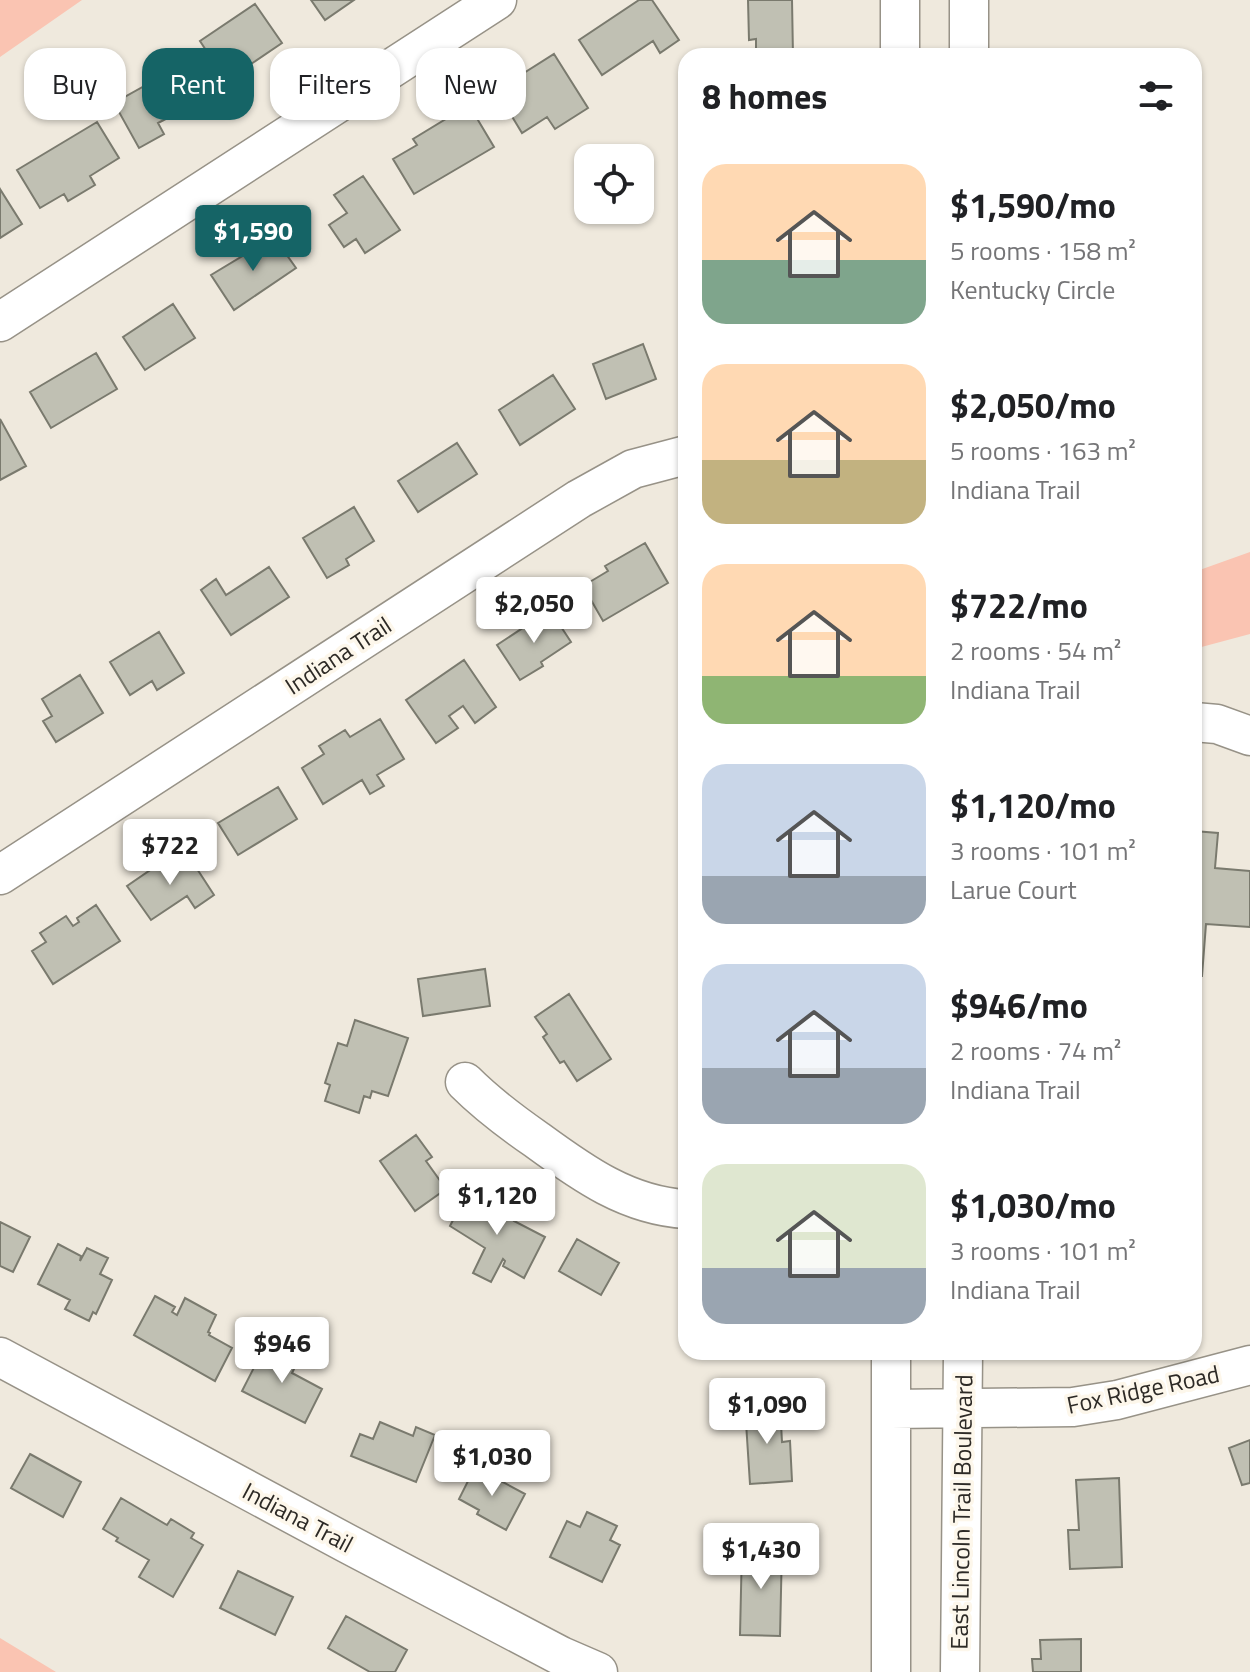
<!DOCTYPE html>
<meta charset="utf-8">
<style>
:root{--surface:#fff;--page:#f6f6f6;--text:#202124;--muted:#757577;--accent:#156466}
body{margin:0;font-family:"Titillium Web",sans-serif;background:var(--page);color:var(--text);height:100vh;display:flex;flex-direction:column;font-size:30px;white-space:nowrap}
*{box-sizing:border-box;margin:0}
p{font-size:26px;color:var(--muted)}
.icon{flex:none;width:44px;height:44px;fill:none;stroke:currentColor;stroke-width:2;stroke-linecap:round;stroke-linejoin:round}
.map{position:relative;flex:1;overflow:hidden}
.details{position:absolute;left:678px;top:48px;width:524px;height:1312px;display:flex;flex-direction:column;background:var(--surface);border-radius:24px;box-shadow:0 2px 6px #0004}
.details>*{flex:none}
.guide{position:absolute;left:24px;top:48px;width:534px;height:72px;display:flex;gap:16px}
.fabs{position:absolute;left:574px;top:144px;display:grid;gap:16px}
.fabs a{display:grid;place-items:center;width:80px;height:80px;border-radius:16px;background:var(--surface);box-shadow:0 2px 6px #0004;font-size:40px}
.price{position:absolute;translate:-50% -68px;padding:0 18px;border-radius:8px;background:#fff;color:#222;font-size:26px;line-height:52px;filter:drop-shadow(0 2px 4px #0008)}
.price::after{content:'';position:absolute;left:50%;top:48px;width:24px;height:18px;margin-left:-12px;background:inherit;clip-path:polygon(0 0,100% 0,50% 100%)}
.price.current{background:var(--accent);color:#fff}
ul{padding:0;list-style:none}
li{display:flex;align-items:center;gap:24px;height:200px;padding:0 24px}
li span{display:grid;place-items:center;flex:none;width:224px;height:160px;border-radius:24px;color:#555}
li>.icon{margin-inline-start:auto}
span .icon{width:96px;height:96px;fill:#fffc;stroke-width:1}
li b{font-size:34px}
h2{display:flex;justify-content:space-between;align-items:center;height:96px;padding:0 24px;font-size:34px}
.pill{padding:0 28px;border-radius:24px;background:var(--surface);box-shadow:0 2px 6px #0004;font-size:28px;line-height:72px}
.pill.current{background:var(--accent);color:#fff}
.map>svg:first-child{display:block}
.green{fill:#fac4b2}
.building{fill:#c0c0b3;stroke:#7a7a6e;stroke-width:2}
.lines{fill:none;stroke-linecap:round;stroke-linejoin:round}
.minor-casing{stroke:#979287;stroke-width:41}
.minor{stroke:#fff;stroke-width:38}
.labels{text-anchor:middle;dominant-baseline:central;stroke-width:7;stroke-linejoin:round;paint-order:stroke}
.street-label{font-size:24px;fill:#2d2a26;stroke:#fdf7eb}
</style>
<div class="map">
<svg width="1250" height="1672" viewBox="0 0 1250 1672">
<rect width="100%" height="100%" fill="#efe9dd"/>
<path class="green" d="M0,0h82l-82,57z
M1250,552v82l-56,15v-77z
M0,1638l56,34h-56z"/>
<path class="building" d="M311,0h43l-29,20z
M639,0h13l27,40 -19,13 -7,-12 -51,34 -23,-35z
M748,0h44l1,56h-37v-17l-7,1z
M255,4l27,39 -56,38 -26,-40z
M554,54l34,54 -33,21 -8,-12 -25,16 -20,-33 20,-13 -6,-9z
M164,75l19,35 -25,13 6,11 -25,14 -25,-45z
M469,105l25,42 -80,47 -21,-35 24,-14 -4,-6z
M97,122l22,36 -29,18 5,9 -27,16 -4,-7 -24,14 -23,-38z
M363,176l37,54 -35,23 -9,-14 -12,8 -15,-22 18,-12 -13,-18z
M0,189l22,35 -22,14z
M274,237l22,31 -62,42 -23,-35z
M173,304l22,34 -50,32 -22,-33z
M643,344l13,35 -50,20 -13,-35z
M96,353l21,36 -66,39 -21,-36z
M553,375l22,34 -55,36 -21,-35z
M0,419l26,47 -26,14z
M457,443l20,31 -59,38 -20,-31z
M354,507l20,34 -28,18 3,6 -22,13 -24,-40z
M645,543l23,40 -65,38 -20,-35 25,-15 -3,-5z
M269,567l20,30 -58,38 -30,-45 15,-11 10,16z
M550,610l21,32 -30,20 2,4 -23,14 -23,-35z
M159,632l25,41 -27,17 -5,-9 -22,14 -20,-33z
M464,660l32,47 -21,16 -12,-17 -14,10 9,12 -22,15 -30,-43z
M80,675l23,38 -47,29 -13,-21 9,-5 -10,-17z
M380,719l24,40 -27,16 7,11 -14,8 -8,-14 -39,24 -21,-36 22,-14 -5,-8 26,-16 5,7z
M278,787l19,32 -59,36 -20,-32z
M1194,831l24,2 -3,35 35,3v56l-44,-3 -4,52h-8z
M188,855l26,40 -19,13 -8,-12 -36,24 -24,-34 38,-26 5,7z
M96,905l24,36 -67,43 -21,-33 14,-9 -6,-9 26,-17 7,10 6,-4 -2,-4z
M485,969l5,37 -67,10 -5,-37z
M569,994l42,65 -34,22 -13,-20 -4,2 -17,-26 4,-3 -12,-17z
M355,1020l53,18 -20,58 -16,-5 -2,7 -6,-2 -5,17 -34,-12 5,-16 -5,-2 13,-40 9,3z
M416,1135l16,22 -6,4 20,28 -31,22 -35,-50z
M467,1193l23,13 3,-7 25,13 -4,9 31,16 -21,41 -21,-12 2,-5 -2,-2 -12,23 -18,-9 12,-25 -35,-22z
M0,1222l30,15 -17,35 -13,-6z
M577,1239l42,24 -18,32 -42,-24z
M58,1244l23,12 -1,5 7,-13 21,10 -8,16 12,6 -16,34 -3,-2 -4,9 -24,-12 5,-9 -32,-16z
M155,1296l20,11 -3,5 5,3 8,-17 31,17 -8,17 2,1 -1,2 23,13 -17,33 -81,-46z
M266,1344l32,17 -6,12 30,16 -17,34 -63,-32z
M780,1405l2,37 8,-1 2,40 -42,3 -5,-77z
M380,1422l33,14 3,-9 19,8 -19,47 -65,-26 9,-22 13,5z
M1250,1440v43l-8,2 -13,-37z
M30,1454l51,28 -18,35 -52,-29z
M475,1467l50,27 -19,36 -29,-16 2,-4 -20,-11z
M1119,1478l3,89 -52,2 -2,-39h11l-3,-50z
M121,1498l46,27 4,-6 23,14 -3,5 12,7 -30,52 -34,-20 10,-17 -33,-19 2,-3 -15,-9z
M587,1512l30,14 -7,14 10,5 -18,37 -52,-25 17,-36 13,6z
M742,1547h40l-2,89 -40,-1z
M238,1571l55,26 -18,38 -55,-27z
M346,1616l61,34 -12,22h-25l-42,-24z
M1081,1639v33h-48l-1,-13h9l-1,-19z"/>
<g class="lines">
<g class="minor-casing">
<path id="minor" d="M900,56v-56
M969,56v-56
M0,322l497,-322
M1194,722l23,2 33,12
M0,875l579,-376 54,-30 53,-14
M465,1082c22,22 46,40 72,58 45,33 91,66 149,69
M891,1352v320
M0,1357l348,187 213,112 37,16
M891,1409l182,-2 44,-7 133,-35
M960,1672l3,-320"/>
</g>
<use href="#minor" class="minor"/>
</g>
<g class="labels">
<g class="street-label">
<text transform="translate(338 655) rotate(-33)">Indiana Trail</text>
<text transform="translate(1143 1389) rotate(-12)">Fox Ridge Road</text>
<text transform="translate(961 1512) rotate(-89)">East Lincoln Trail Boulevard</text>
<text transform="translate(298 1517) rotate(28)">Indiana Trail</text>
</g>
</g>
</svg>
<div class="fabs">
<a><svg class="icon" aria-label="locate" viewBox="0 0 24 24"><circle cx="12" cy="12" r="6"/><path d="M12 2v4M12 18v4M2 12h4M18 12h4"/></svg></a>
</div>
<b class="price current" style="left:253px;top:273px">$1,590</b>
<b class="price" style="left:534px;top:645px">$2,050</b>
<b class="price" style="left:170px;top:887px">$722</b>
<b class="price" style="left:497px;top:1237px">$1,120</b>
<b class="price" style="left:282px;top:1385px">$946</b>
<b class="price" style="left:767px;top:1446px">$1,090</b>
<b class="price" style="left:492px;top:1498px">$1,030</b>
<b class="price" style="left:761px;top:1591px">$1,430</b>
<div class="guide">
<a class="pill">Buy</a>
<a class="pill current">Rent</a>
<a class="pill">Filters</a>
<a class="pill">New</a>
</div>
<section class="details">
<h2>8 homes<svg class="icon" aria-label="filters" viewBox="0 0 24 24"><path d="M4 7h16M4 17h16"/><circle cx="9" cy="7" r="2"/><circle cx="15" cy="17" r="2"/></svg></h2>
<ul>
<li><span style="background:linear-gradient(#ffd9b3 60%,#7fa58c 0)"><svg class="icon" aria-label="home" viewBox="0 0 24 24"><path d="M3 11l9-7 9 7M6 9v11h12V9"/></svg></span><div><b>$1,590/mo</b><p>5 rooms · 158 m²</p><p>Kentucky Circle</p></div></li>
<li><span style="background:linear-gradient(#ffd9b3 60%,#c2b280 0)"><svg class="icon" aria-label="home" viewBox="0 0 24 24"><path d="M3 11l9-7 9 7M6 9v11h12V9"/></svg></span><div><b>$2,050/mo</b><p>5 rooms · 163 m²</p><p>Indiana Trail</p></div></li>
<li><span style="background:linear-gradient(#ffd9b3 70%,#8fb573 0)"><svg class="icon" aria-label="home" viewBox="0 0 24 24"><path d="M3 11l9-7 9 7M6 9v11h12V9"/></svg></span><div><b>$722/mo</b><p>2 rooms · 54 m²</p><p>Indiana Trail</p></div></li>
<li><span style="background:linear-gradient(#c9d6e8 70%,#9aa5b1 0)"><svg class="icon" aria-label="home" viewBox="0 0 24 24"><path d="M3 11l9-7 9 7M6 9v11h12V9"/></svg></span><div><b>$1,120/mo</b><p>3 rooms · 101 m²</p><p>Larue Court</p></div></li>
<li><span style="background:linear-gradient(#c9d6e8 65%,#9aa5b1 0)"><svg class="icon" aria-label="home" viewBox="0 0 24 24"><path d="M3 11l9-7 9 7M6 9v11h12V9"/></svg></span><div><b>$946/mo</b><p>2 rooms · 74 m²</p><p>Indiana Trail</p></div></li>
<li><span style="background:linear-gradient(#dfe7d0 65%,#9aa5b1 0)"><svg class="icon" aria-label="home" viewBox="0 0 24 24"><path d="M3 11l9-7 9 7M6 9v11h12V9"/></svg></span><div><b>$1,030/mo</b><p>3 rooms · 101 m²</p><p>Indiana Trail</p></div></li>
</ul>
</section>
</div>
